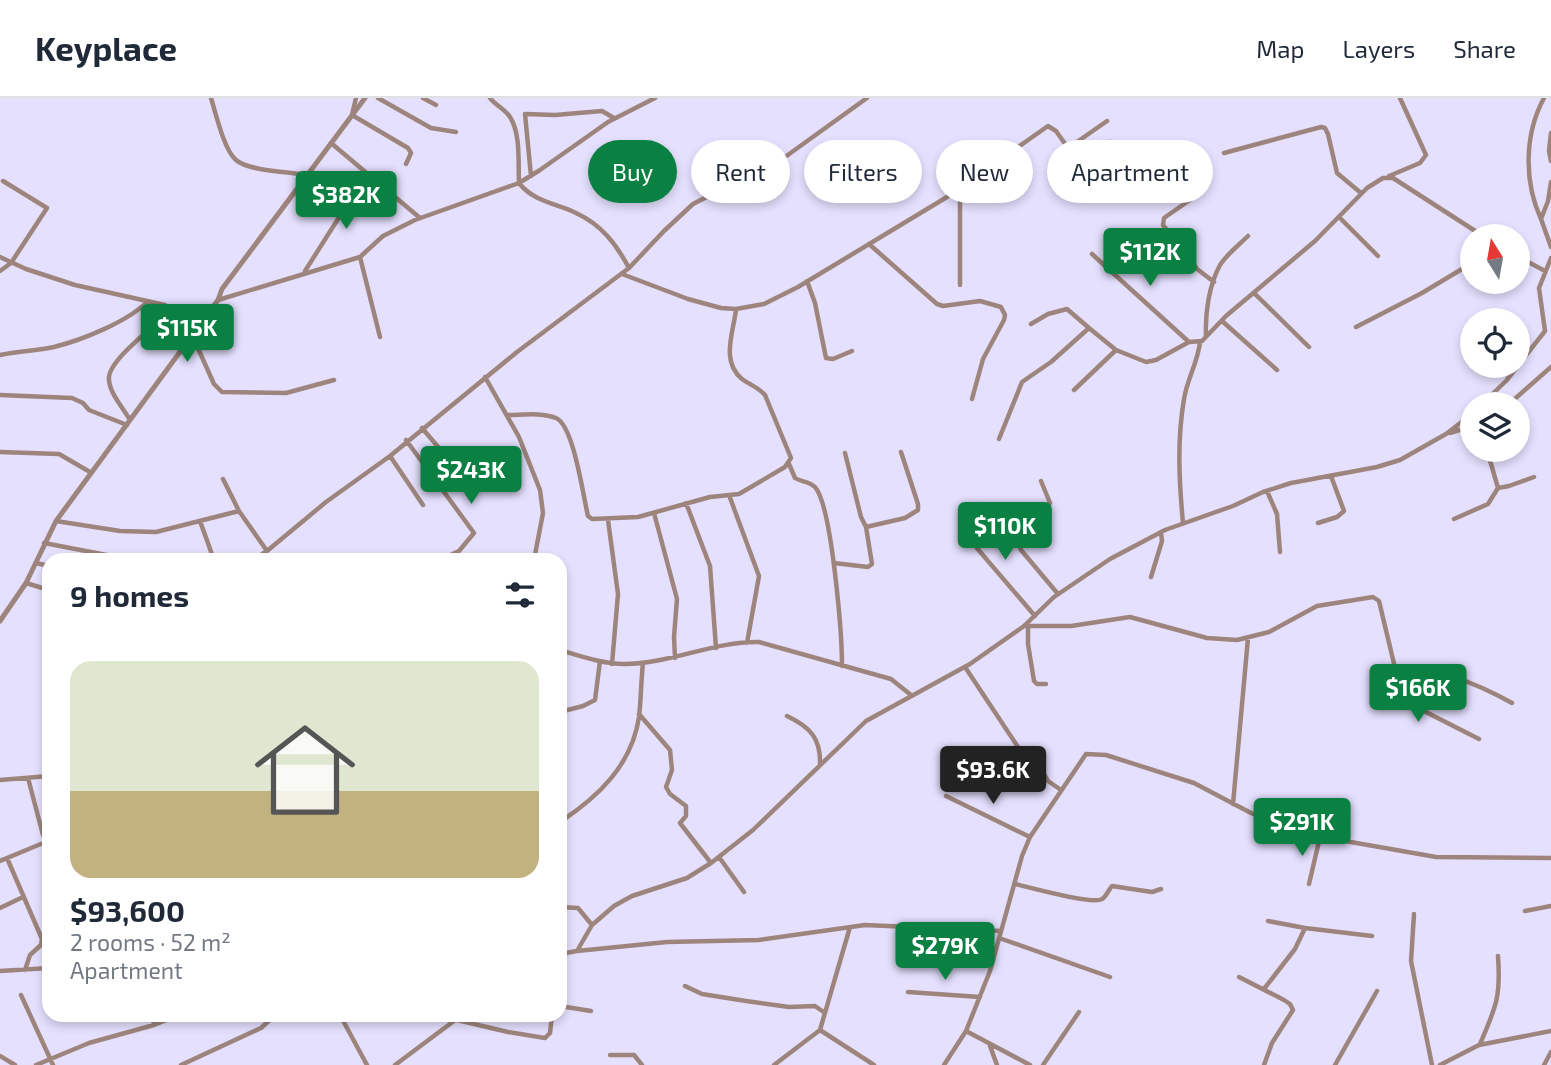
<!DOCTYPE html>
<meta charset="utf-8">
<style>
:root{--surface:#fff;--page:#f2f2f3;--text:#1f2937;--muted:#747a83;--line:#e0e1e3;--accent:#0b8043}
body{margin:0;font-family:"Exo 2",sans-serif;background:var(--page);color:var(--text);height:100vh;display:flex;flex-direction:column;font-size:26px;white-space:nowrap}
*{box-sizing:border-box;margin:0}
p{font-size:23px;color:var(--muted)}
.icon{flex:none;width:38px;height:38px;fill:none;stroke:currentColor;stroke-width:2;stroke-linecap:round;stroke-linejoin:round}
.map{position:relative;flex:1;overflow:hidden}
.sheet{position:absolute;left:42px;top:455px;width:525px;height:469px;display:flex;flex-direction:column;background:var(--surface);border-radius:21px;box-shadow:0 4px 10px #0003}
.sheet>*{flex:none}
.banner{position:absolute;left:588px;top:42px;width:665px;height:63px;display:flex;gap:14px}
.needle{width:46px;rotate:349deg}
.controls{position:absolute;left:1460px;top:126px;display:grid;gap:14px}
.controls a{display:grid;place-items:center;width:70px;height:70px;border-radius:50%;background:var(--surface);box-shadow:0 4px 10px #0003;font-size:35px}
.price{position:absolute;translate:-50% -60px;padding:0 16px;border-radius:7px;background:var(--accent);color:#fff;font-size:23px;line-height:46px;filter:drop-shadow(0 2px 4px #0008)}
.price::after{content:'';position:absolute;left:50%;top:42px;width:21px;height:16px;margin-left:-10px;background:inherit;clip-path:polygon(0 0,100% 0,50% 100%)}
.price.current{background:#222;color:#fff}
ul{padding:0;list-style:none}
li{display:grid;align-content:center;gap:14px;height:371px;padding:0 28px}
li span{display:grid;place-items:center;height:217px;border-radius:21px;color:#555}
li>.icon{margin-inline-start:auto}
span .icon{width:126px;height:126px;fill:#fffc;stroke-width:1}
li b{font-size:30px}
h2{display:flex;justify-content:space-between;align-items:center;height:84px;padding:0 28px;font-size:30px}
.chip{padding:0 24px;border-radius:32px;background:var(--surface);box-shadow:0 4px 10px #0003;font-size:24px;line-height:63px}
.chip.current{background:var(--accent);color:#fff}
header{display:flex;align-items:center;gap:42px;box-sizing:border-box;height:98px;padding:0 35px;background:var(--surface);border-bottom:2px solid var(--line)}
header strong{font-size:33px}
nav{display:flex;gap:38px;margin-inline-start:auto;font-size:24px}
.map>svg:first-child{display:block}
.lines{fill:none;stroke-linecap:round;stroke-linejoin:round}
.minor{stroke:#9d857d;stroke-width:4.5}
.tertiary{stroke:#9d857d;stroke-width:5}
</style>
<header>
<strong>Keyplace</strong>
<nav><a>Map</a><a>Layers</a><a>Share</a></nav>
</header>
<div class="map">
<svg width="1551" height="967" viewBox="0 0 1551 967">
<rect width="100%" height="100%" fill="#e5e0fe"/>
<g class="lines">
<path class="minor" d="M211,0c5,16 13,52 25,62 12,11 54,12 71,15
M356,0l-4,17 56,33 3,5 -5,11
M378,0l53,30 25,4
M423,0l13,7
M490,0c5,7 15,11 20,19 11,17 8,46 9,66l21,-13 68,-48 47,-24
M1551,35l-2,18 2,10
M331,45l89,75
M1067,51l40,-28
M1224,55l97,-26 4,1 3,6 9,39 24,20
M1079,66l31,-22
M1190,74l7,16v7l-33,23 -1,7 34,44 17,13
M531,78l-6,-62 30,1 47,-4 12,7
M1389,78l31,-13 6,-8 -26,-57
M1551,84l-3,19 -7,18 10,28
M1339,119l39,39
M1541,121c-17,-37 -17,-84 3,-121
M869,146l68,60 6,2 37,-5 21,6 4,8 -1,5 -21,39 -11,40
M1092,156l97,88
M1517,158l28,15
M0,159l26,12 49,16 90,20 30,25
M360,159l20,80
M629,170l35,-37 29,-27 92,-47 82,-59
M0,173l11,-8 36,-55 -44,-27
M305,173l45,-71 20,-24
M622,176l66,25 33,9 15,1 28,-5 34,-17 149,-90 101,-71 8,5 40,57
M807,183l8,22 11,55 7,1 19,-8
M960,187v-96
M1254,195l55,54
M218,202l142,-43 23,-21 32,-16 104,-37c15,19 36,20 57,30 26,12 40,31 53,55l-112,84 -127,104 -64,46 -59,49 -14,9
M1222,223l55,49
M1031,226l17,-10 19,-5 22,19
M1356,229l66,-34 50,-30
M192,237l22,49 8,8 64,1 48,-13
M1206,238c-1,-23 3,-51 14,-71 7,-11 19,-20 28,-29
M0,257c18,-4 36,-4 54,-8 28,-7 73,-25 93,-45
M485,279l34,60 21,53 3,23 -9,47
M1074,292l42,-40
M0,297l72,3 11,5 6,7 38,15
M1482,306l24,-23 39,-50 -6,-43 12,-30
M1509,306l42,-37
M507,317c14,0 35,-3 49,3 18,8 27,78 32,98l4,3 46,-2 72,-20 29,-3 46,-27 6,-9 -26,-63c-7,-8 -15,-10 -23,-16 -22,-18 -8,-48 -6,-70
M130,322c-6,-11 -20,-26 -21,-40 -3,-19 49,-56 62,-70
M422,330l45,53
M1450,335l22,-7
M999,341l23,-57 29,-20 38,-34 27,22 30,12 10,-2 33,-18 13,-1 24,-25 89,-75 52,-53 16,-10h10l90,58
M406,342l68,93 -15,18 -19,9
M1487,352l11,38 11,-2 25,-9
M0,354l59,2 31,18
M390,358l33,49
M789,366l6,14c6,4 14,3 20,9 17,19 27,149 27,179
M223,381l16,32 28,40
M1041,383l9,22 -32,40 3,7 37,44
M1267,393l10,23 3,38
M729,397l30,81 -12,67
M686,405l24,63 6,82
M984,406l-9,24 1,19 59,69
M654,415l23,86 -3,38 1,21
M1454,421l34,-15 10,-16
M608,422l10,74 -6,70
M56,423l64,10 36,1 83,-21
M200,423l14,39
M1183,425c-4,-42 -6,-83 1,-124 3,-20 14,-37 16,-57
M1318,425l19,-6 7,-6 -13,-35
M866,429l39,-9 13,-8v-6l-17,-52
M44,445l89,17
M36,465l13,3
M834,465l34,4 4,-3 -6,-37 -5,-10 -16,-64
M1151,479l11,-36 -1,-9
M26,485l23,7
M1025,528h46l59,-9 77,21 30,2 32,-8 48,-26 56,-9 6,4 17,71c42,-5 80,11 116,31
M1028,528v18l6,37 3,3h9
M560,552c20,6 43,14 64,14 46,0 90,-23 135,-22l132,37 20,16
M965,569l53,80 21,18 9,16 13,9
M1396,574l10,24 8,10 65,33
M49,601l-2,9 2,4
M560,614l23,-6 12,-6 5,-39
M639,616l31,36 2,20 -6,17 4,7 16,12v10l-6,7 31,40
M787,618c23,11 34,22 33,49
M28,680l15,57 6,9
M0,682l49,-4
M946,698l84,41
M1233,706l15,-166
M560,724c38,-25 72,-57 79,-105 2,-17 2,-36 4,-54
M719,759l25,35
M7,760l35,81 -1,6 -11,10 -5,15
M0,763l48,-20
M1015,786c13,3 78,21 87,15 4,-2 7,-10 10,-13l40,6 9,-3
M1309,786l11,-47
M560,809l18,1 14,17
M0,810l23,-11
M1525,813l26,-5
M1414,816l-3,47 21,104
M1268,823l37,7
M999,840l111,39
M577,853l90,-9 92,-2 106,-15 136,6
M560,856l17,-3 15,-26 22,-19 18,-10 55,-18 24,-15 42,-33 113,-109 104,-57 54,-38 30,-29 56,-38 55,-29 68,-24 30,-14 28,-9 86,-16 23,-7 46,-26 26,-20
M0,873l49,-3
M1239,879l45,23 6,4 3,6 -21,33 -8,22
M685,888l17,8 44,7 43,6 26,-1 10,7
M1264,891l31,-40 10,-21 67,8
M908,894l72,5
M21,897l32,70
M560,908l31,5
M152,917l2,10
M340,917l27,50
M457,922l51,12 37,6 5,-5 2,-18
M820,932l54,35
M966,933l64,34
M1480,946c16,-37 21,-47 18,-88
M990,948l7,19
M610,957h24l8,10
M0,958l15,9
M36,967l53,-22 65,-18 25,-10
M181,967l80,-37 14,-13
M395,967l67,-50
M774,967l46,-35 30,-103
M944,967l22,-34 24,-60 32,-115 8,-19 56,-83 20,1 88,28 57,30 43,19 142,25 115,1
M1043,967l36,-53
M1335,967l42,-74
M1440,967l39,-20 72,-14
M1544,967l7,-13"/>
<path class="tertiary" d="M0,523l26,-38 30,-62 162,-221 4,-11 143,-191"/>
</g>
</svg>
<div class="controls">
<a><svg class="needle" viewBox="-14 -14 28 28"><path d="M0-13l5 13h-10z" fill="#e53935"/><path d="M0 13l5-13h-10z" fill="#747a83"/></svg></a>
<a><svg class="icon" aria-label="locate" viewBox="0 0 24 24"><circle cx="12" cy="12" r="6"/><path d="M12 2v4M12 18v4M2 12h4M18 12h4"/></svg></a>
<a><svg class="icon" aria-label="layers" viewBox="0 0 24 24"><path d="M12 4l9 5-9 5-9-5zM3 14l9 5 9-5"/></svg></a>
</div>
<b class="price" style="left:346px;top:133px">$382K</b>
<b class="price" style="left:1150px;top:190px">$112K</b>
<b class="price" style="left:187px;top:266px">$115K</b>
<b class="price" style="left:471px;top:408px">$243K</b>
<b class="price" style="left:1005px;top:464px">$110K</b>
<b class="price" style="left:1418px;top:626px">$166K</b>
<b class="price current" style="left:993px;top:708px">$93.6K</b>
<b class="price" style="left:1302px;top:760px">$291K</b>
<b class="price" style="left:945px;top:884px">$279K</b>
<div class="banner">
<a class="chip current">Buy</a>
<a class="chip">Rent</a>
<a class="chip">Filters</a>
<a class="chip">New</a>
<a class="chip">Apartment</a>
</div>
<section class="sheet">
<h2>9 homes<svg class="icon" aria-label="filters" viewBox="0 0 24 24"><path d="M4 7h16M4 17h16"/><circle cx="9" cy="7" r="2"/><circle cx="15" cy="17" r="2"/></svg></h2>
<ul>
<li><span style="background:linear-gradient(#dfe7d0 60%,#c2b280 0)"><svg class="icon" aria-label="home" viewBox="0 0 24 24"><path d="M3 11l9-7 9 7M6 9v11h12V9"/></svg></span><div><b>$93,600</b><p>2 rooms · 52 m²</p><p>Apartment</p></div></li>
</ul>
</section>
</div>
